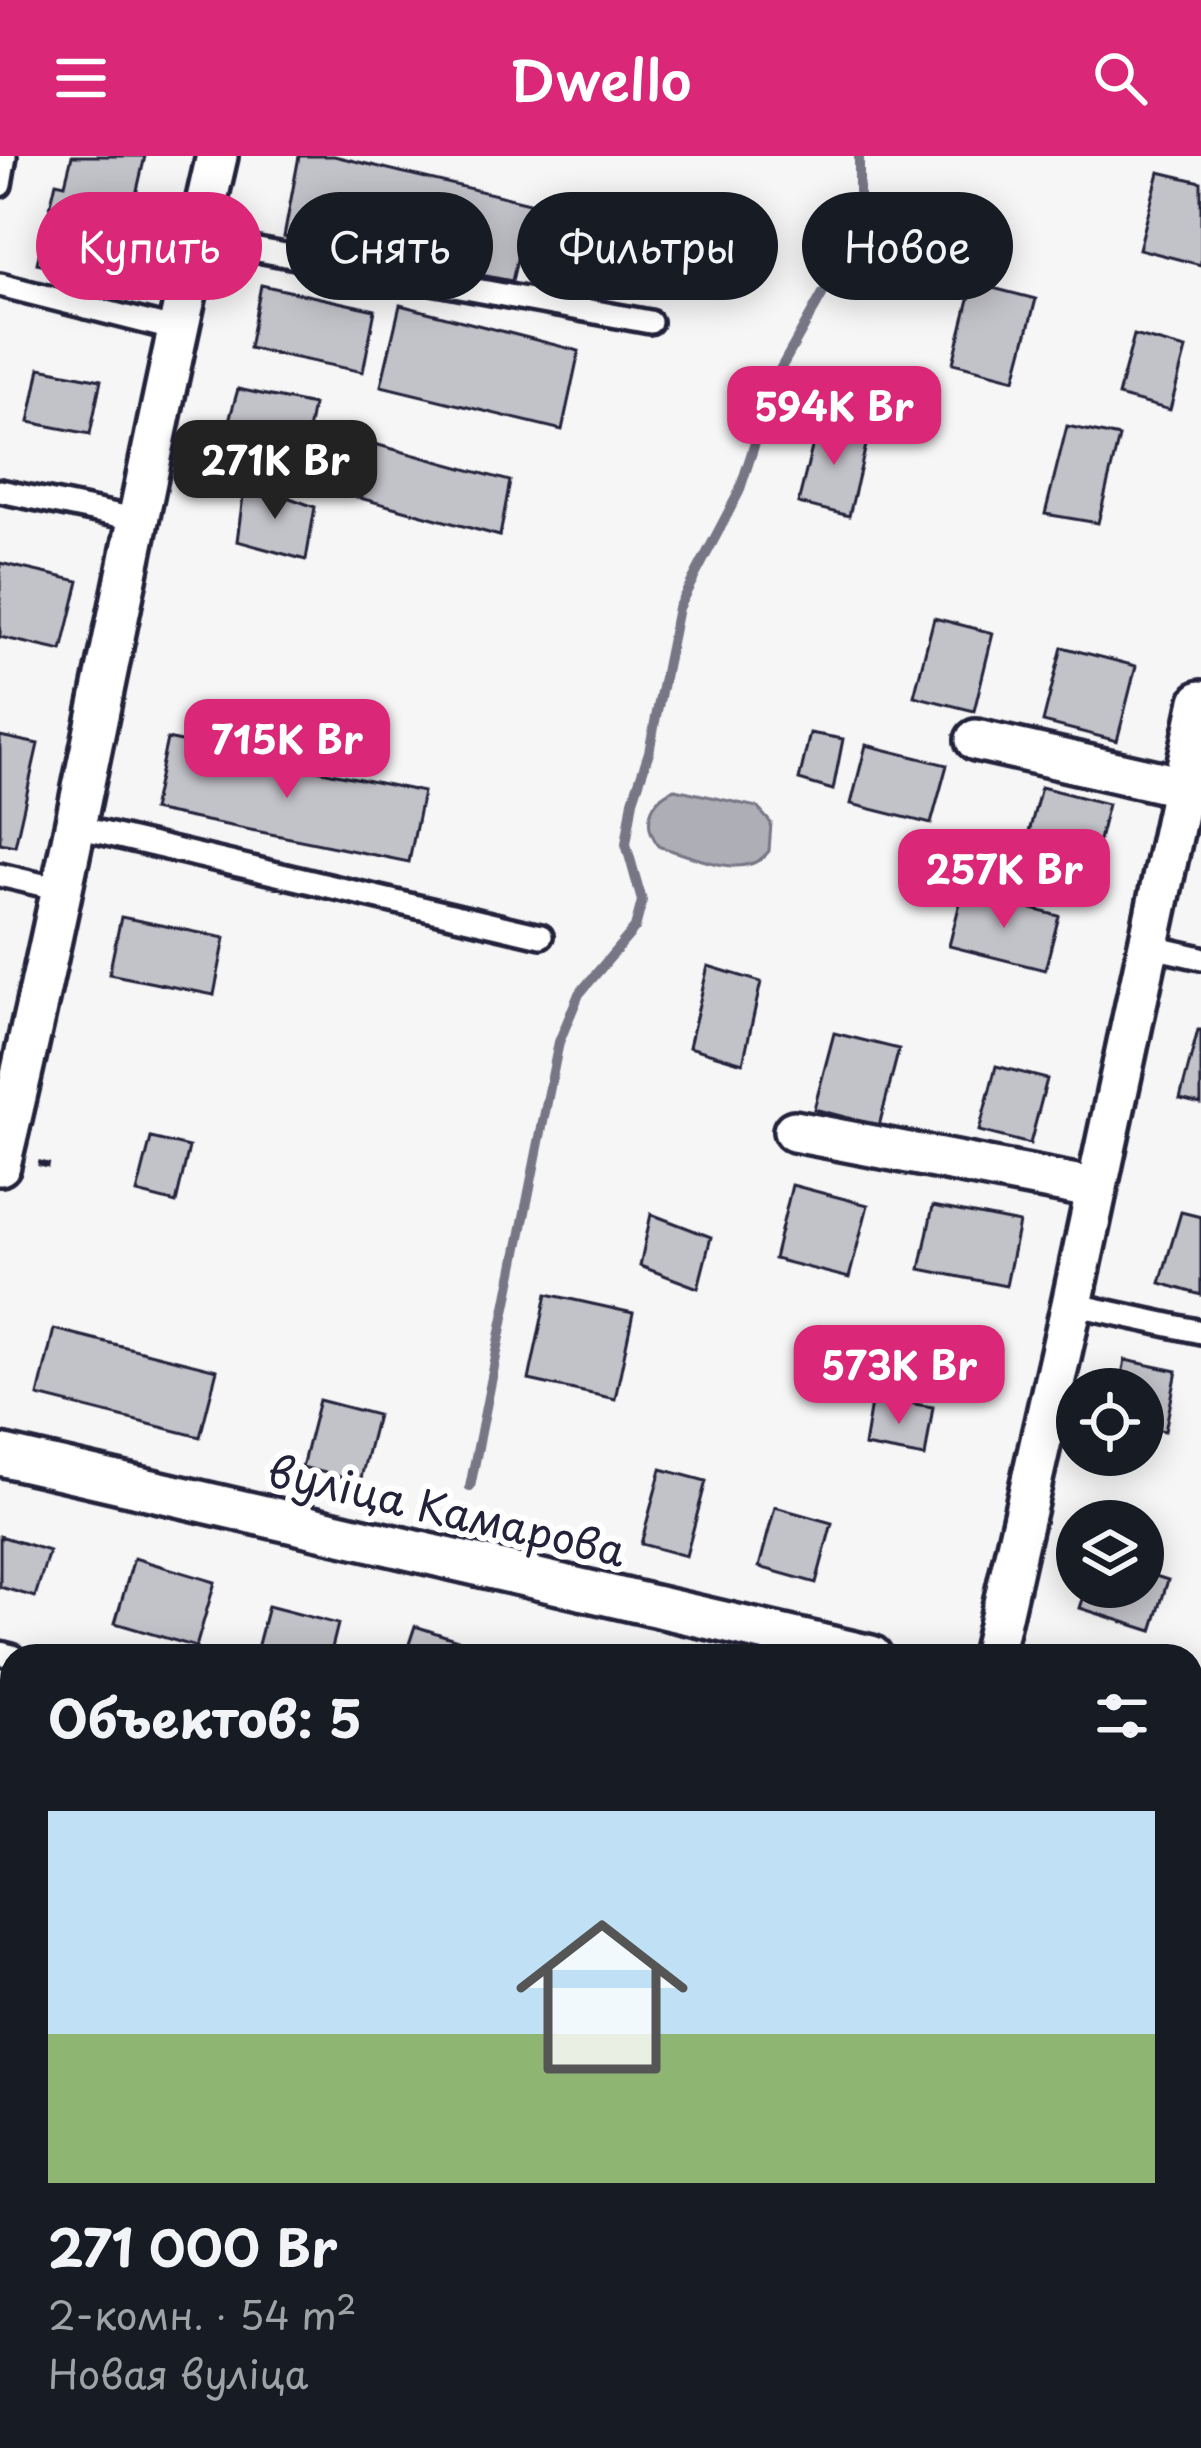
<!DOCTYPE html>
<html lang="ru">
<meta charset="utf-8">
<style>
:root{--surface:#171b24;--page:#20242c;--text:#f1f3f6;--muted:#9ea1a6;--line:#363941;--accent:#db2777}
body{margin:0;font-family:"Playpen Sans",sans-serif;background:var(--page);color:var(--text);height:100vh;display:flex;flex-direction:column;font-size:45px;white-space:nowrap}
*{box-sizing:border-box;margin:0}
p{font-size:39px;color:var(--muted)}
.icon{flex:none;width:66px;height:66px;fill:none;stroke:currentColor;stroke-width:2;stroke-linecap:round;stroke-linejoin:round}
.map{position:relative;flex:1;overflow:hidden}
.panel{position:absolute;left:0px;top:1488px;width:1203px;height:804px;display:flex;flex-direction:column;background:var(--surface);border-radius:36px 36px 0 0;box-shadow:0 6px 30px #0003}
.panel>*{flex:none}
.guide{position:absolute;left:36px;top:36px;width:1131px;height:108px;display:flex;gap:24px}
.tools{position:absolute;left:1056px;top:1212px;display:grid;gap:24px}
.tools a{display:grid;place-items:center;width:108px;height:108px;border-radius:50%;background:var(--surface);box-shadow:0 6px 30px #0003;font-size:60px}
.price{position:absolute;translate:-50% -102px;padding:0 27px;border-radius:24px;background:var(--accent);color:#fff;font-size:39px;line-height:78px;filter:drop-shadow(0 3px 6px #0008)}
.price::after{content:'';position:absolute;left:50%;top:72px;width:36px;height:27px;margin-left:-18px;background:inherit;clip-path:polygon(0 0,100% 0,50% 100%)}
.price.active{background:#222;color:#fff}
ul{padding:0;list-style:none}
li{display:grid;align-content:center;gap:24px;height:636px;padding:0 48px}
li+li{border-top:3px solid var(--line)}
li span{display:grid;place-items:center;height:372px;border-radius:0px;color:#555}
li>.icon{margin-inline-start:auto}
span .icon{width:216px;height:216px;fill:#fffc;stroke-width:1}
li b{font-size:51px}
h2{display:flex;justify-content:space-between;align-items:center;height:144px;padding:0 48px;font-size:51px}
.tag{padding:0 42px;border-radius:54px;background:var(--surface);box-shadow:0 6px 30px #0003;font-size:42px;line-height:108px}
.tag.active{background:var(--accent);color:#fff}
header{display:flex;justify-content:space-between;align-items:center;height:156px;padding:0 48px;background:var(--accent);color:#fff;font-size:54px;font-weight:600}
.map>svg:first-child{display:block}
.water{fill:#aeaeb7;stroke:#767685;stroke-width:3}
.lines{fill:none;stroke-linecap:round;stroke-linejoin:round}
.stream{stroke:#767685;stroke-width:10}
.building{fill:#c2c2c9;stroke:#22223b;stroke-width:3}
.lane-casing{stroke:#22223b;stroke-width:30}
.street-casing{stroke:#22223b;stroke-width:48}
.primary-casing{stroke:#22223b;stroke-width:72}
.path{stroke:#22223b;stroke-width:6;stroke-dasharray:12 9;stroke-linecap:butt}
.lane{stroke:#fff;stroke-width:21}
.street{stroke:#fff;stroke-width:39}
.primary{stroke:#fff;stroke-width:63}
.labels{text-anchor:middle;dominant-baseline:central;stroke-width:12;stroke-linejoin:round;paint-order:stroke}
.street-label{font-size:42px;fill:#22223b;stroke:#fff}
</style>
<header><svg class="icon" aria-label="menu" viewBox="0 0 24 24"><path d="M4 6h16M4 12h16M4 18h16"/></svg>Dwello<svg class="icon" aria-label="search" viewBox="0 0 24 24"><circle cx="10" cy="10" r="6"/><path d="M15 15l6 6"/></svg></header>
<div class="map">
<svg width="1201" height="2292" viewBox="0 0 1201 2292">
<rect width="100%" height="100%" fill="#f6f6f7"/>
<filter id="ink" filterUnits="userSpaceOnUse"><feTurbulence type="fractalNoise" baseFrequency=".00833" numOctaves="2"/><feDisplacementMap in="SourceGraphic" scale="24" xChannelSelector="R" yChannelSelector="G"/><feConvolveMatrix kernelMatrix="1 2 1 2 8 2 1 2 1" color-interpolation-filters="sRGB"/></filter>
<g filter="url(#ink)">
<path class="water" d="M675,633l82,18 14,16 -2,28c-24,32 -77,4 -109,-4 -19,-22 -11,-48 15,-58z"/>
<g class="lines">
<path class="stream" d="M470,1331l89,-445 20,-48 56,-66 7,-27 -16,-57 7,-44 16,-48 29,-144 61,-116 38,-117 82,-146v-73
M1191,2193l10,-4
M912,2292l33,-12"/>
</g>
<path class="building" d="M72,0h73l-29,125 -79,-18 19,-81 9,2z
M299,0h35l196,47 -18,78 -228,-44z
M1159,16l42,10v83l-62,-16z
M541,42l113,18 -11,77 -114,-8z
M973,127l63,16 -21,80 -62,-16z
M261,129l114,25 -12,62 -114,-24z
M400,149l179,46 -17,79 -181,-44z
M1134,179l52,14 -16,61 -52,-14z
M40,212l61,12 -11,54 -61,-12z
M238,233l75,16 -10,52 -80,-15z
M819,264l50,13 -20,83 -51,-13z
M1067,270l52,11 -21,86 -53,-9z
M349,281l161,44 -10,55 -166,-45z
M245,326l70,25 -9,53 -69,-19z
M0,407l79,18 -17,70 -62,-14z
M934,462l59,15 -19,78 -60,-15z
M1062,491l74,19 -19,75 -74,-19z
M810,577l33,6 -10,51 -34,-10z
M0,580l38,8 -23,102 -15,-3z
M167,583l256,53 -14,70 -257,-52z
M866,589l81,20 -16,59 -80,-20z
M1041,631l67,17 -16,64 -68,-17z
M963,735l96,25 -14,54 -96,-24z
M121,761l104,21 -11,57 -105,-21z
M708,810l53,16 -18,81 -54,-16z
M1198,874h3v74l-21,-5z
M834,877l65,16 -20,77 -65,-17z
M996,910l51,13 -17,65 -51,-13z
M151,982l38,9 -13,56 -39,-10z
M792,1029l76,20 -19,73 -75,-19z
M933,1050l86,17 -13,63 -86,-17z
M1181,1056l20,5v78l-41,-12z
M651,1058l60,23 -13,51 -58,-22z
M547,1138l86,19 -18,86 -86,-19z
M54,1173l163,41 -17,67 -162,-41z
M1125,1204l52,11 -12,60 -22,-4v-38h-24z
M872,1241l61,10 -8,50 -61,-11z
M319,1244l58,15 -17,67 -58,-15z
M661,1313l45,12 -20,75 -45,-12z
M775,1351l57,16 -16,60 -57,-16z
M0,1380l49,15 -14,46 -35,-10z
M134,1402l81,24 -19,65 -81,-24z
M1143,1416l25,8 -16,51 -72,-23 7,-21h56z
M268,1450l70,18 -8,32h-75z
M415,1470l64,21 -2,9h-72z
M0,1554l12,4v12l-12,37z
M4,2028l8,2v66l-12,-4v-52z
M12,2268v12h27l6,12h-45v-19z"/>
<g class="lines">
<g class="lane-casing">
<path id="lane" d="M0,29l5,-29
M198,83l452,83
M0,129l177,45
M0,335l140,29
M77,671l464,109
M0,719l64,15
M1148,790l53,12
M1072,1148l129,28
M0,1497l12,3
M0,1746l12,3
M0,2001l10,3"/>
</g>
<g class="street-casing">
<path id="street" d="M976,584l207,47
M794,975l303,58
M0,1009c80,-335 139,-674 217,-1009
M0,1299l871,201
M992,1500l80,-352 129,-603"/>
</g>
<g class="primary-casing">
<path id="primary" d="M1191,2082l10,-3
M571,2292l36,-12"/>
</g>
<path class="path" d="M38,1007l20,5"/>
<use href="#lane" class="lane"/>
<use href="#street" class="street"/>
<use href="#primary" class="primary"/>
</g>
</g>
<g class="labels">
<g class="street-label">
<text transform="translate(447 1353) rotate(13)">вуліца Камарова</text>
</g>
</g>
</svg>
<div class="tools">
<a><svg class="icon" aria-label="locate" viewBox="0 0 24 24"><circle cx="12" cy="12" r="6"/><path d="M12 2v4M12 18v4M2 12h4M18 12h4"/></svg></a>
<a><svg class="icon" aria-label="layers" viewBox="0 0 24 24"><path d="M12 4l9 5-9 5-9-5zM3 14l9 5 9-5"/></svg></a>
</div>
<b class="price" style="left:834px;top:312px">594K Br</b>
<b class="price active" style="left:275px;top:366px">271K Br</b>
<b class="price" style="left:287px;top:645px">715K Br</b>
<b class="price" style="left:1004px;top:775px">257K Br</b>
<b class="price" style="left:899px;top:1271px">573K Br</b>
<div class="guide">
<a class="tag active">Купить</a>
<a class="tag">Снять</a>
<a class="tag">Фильтры</a>
<a class="tag">Новое</a>
</div>
<section class="panel">
<h2>Объектов: 5<svg class="icon" aria-label="filters" viewBox="0 0 24 24"><path d="M4 7h16M4 17h16"/><circle cx="9" cy="7" r="2"/><circle cx="15" cy="17" r="2"/></svg></h2>
<ul>
<li><span style="background:linear-gradient(#bfe0f5 60%,#8fb573 0)"><svg class="icon" aria-label="home" viewBox="0 0 24 24"><path d="M3 11l9-7 9 7M6 9v11h12V9"/></svg></span><div><b>271 000 Br</b><p>2-комн. · 54 m²</p><p>Новая вуліца</p></div></li>
</ul>
</section>
</div>
